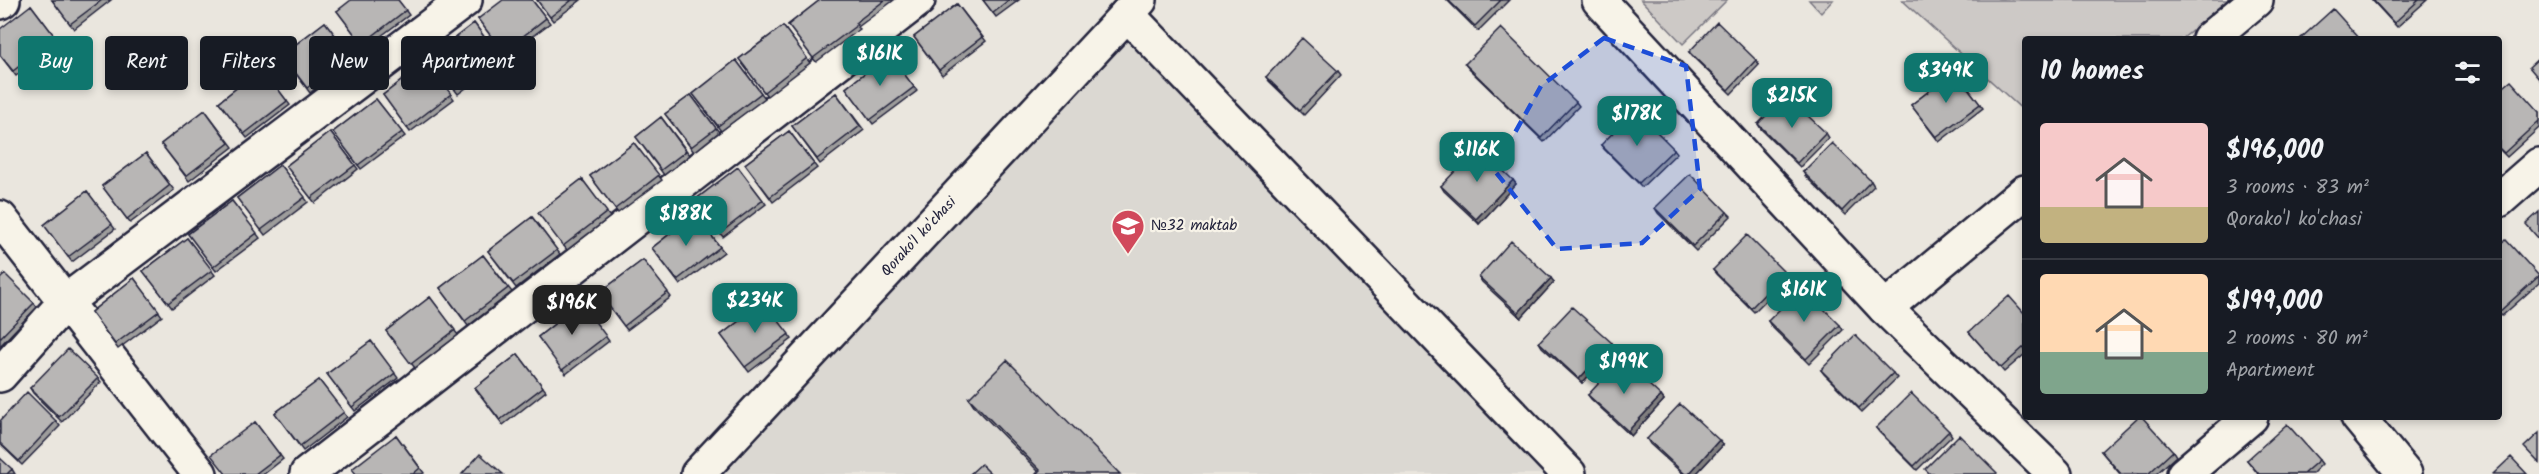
<!DOCTYPE html>
<meta charset="utf-8">
<style>
:root{--surface:#171b24;--page:#20242c;--text:#f1f3f6;--muted:#9ea1a6;--line:#363941;--accent:#0f766e}
body{margin:0;font-family:Kalam,sans-serif;background:var(--page);color:var(--text);height:100vh;display:flex;flex-direction:column;font-size:22px;white-space:nowrap}
*{box-sizing:border-box;margin:0}
p{font-size:20px;color:var(--muted)}
.icon{flex:none;width:33px;height:33px;fill:none;stroke:currentColor;stroke-width:2;stroke-linecap:round;stroke-linejoin:round}
.map{position:relative;flex:1;overflow:hidden}
.sheet{position:absolute;left:2022px;top:36px;width:480px;height:384px;display:flex;flex-direction:column;background:var(--surface);border-radius:6px;box-shadow:0 3px 9px #0003}
.sheet>*{flex:none}
.guide{position:absolute;left:18px;top:36px;width:570px;height:54px;display:flex;gap:12px}
.price{position:absolute;translate:-50% -51px;padding:0 14px;border-radius:12px;background:var(--accent);color:#fff;font-size:20px;line-height:39px;filter:drop-shadow(0 2px 3px #0008)}
.price::after{content:'';position:absolute;left:50%;top:36px;width:18px;height:14px;margin-left:-9px;background:inherit;clip-path:polygon(0 0,100% 0,50% 100%)}
.price.active{background:#222;color:#fff}
ul{padding:0;list-style:none}
li{display:flex;align-items:center;gap:18px;height:150px;padding:0 18px}
li+li{border-top:2px solid var(--line)}
li span{display:grid;place-items:center;flex:none;width:168px;height:120px;border-radius:6px;color:#555}
li>.icon{margin-inline-start:auto}
span .icon{width:72px;height:72px;fill:#fffc;stroke-width:1}
li b{font-size:26px}
h2{display:flex;justify-content:space-between;align-items:center;height:72px;padding:0 18px;font-size:26px}
.pill{padding:0 21px;border-radius:6px;background:var(--surface);box-shadow:0 3px 9px #0003;font-size:21px;line-height:54px}
.pill.active{background:var(--accent);color:#fff}
.map>svg:first-child{display:block}
.built{fill:#dbd8d2}
.green{fill:#cdc9c6;stroke:#787680;stroke-width:1.5}
.lines{fill:none;stroke-linecap:round;stroke-linejoin:round}
.minor-casing{stroke:#22223b;stroke-width:38}
.minor{stroke:#f7f3e8;stroke-width:33}
.wall{fill:#9e9d9c;stroke:#22223b;stroke-width:1.5}
.shaded-wall{fill:#817f7f;stroke:#22223b;stroke-width:1.5}
.building{fill:#b8b6b5;stroke:#22223b;stroke-width:1.5}
.marked{fill:#1d4ed8;fill-opacity:0.2;stroke:#1d4ed8;stroke-width:4.5;stroke-dasharray:12 8;stroke-linejoin:round}
.labels{text-anchor:middle;dominant-baseline:central;stroke-width:4.5;stroke-linejoin:round;paint-order:stroke}
.poi-label{font-size:15px;fill:#22223b;stroke:#f7f3e8;text-anchor:start}
.street-label{font-size:15px;fill:#22223b;stroke:#f7f3e8}
</style>
<div class="map">
<svg width="2539" height="474" viewBox="0 0 2539 474">
<rect width="100%" height="100%" fill="#eae6de"/>
<filter id="ink" filterUnits="userSpaceOnUse"><feTurbulence type="fractalNoise" baseFrequency=".0167" numOctaves="2"/><feDisplacementMap in="SourceGraphic" scale="12" xChannelSelector="R" yChannelSelector="G"/><feConvolveMatrix kernelMatrix="1 2 1 2 8 2 1 2 1" color-interpolation-filters="sRGB"/></filter>
<g filter="url(#ink)">
<path class="built" d="M1123,36l427,438h-833z"/>
<path class="green" d="M1641,0h86l-44,44z
M1809,0h24l-12,13z
M1902,0h327l-47,39h-157v73z"/>
<g class="lines">
<g class="minor-casing">
<g id="minor">
<path d="M1599,0l286,308 170,166"/>
<path d="M0,2l3,-2"/>
<path d="M1127,14l442,460"/>
<path d="M2209,39l47,-39"/>
<path d="M2499,200l40,-35"/>
<path d="M0,218l200,256"/>
<path d="M1885,308l140,-116"/>
<path d="M0,375l66,-74 399,-301"/>
<path d="M2358,417l47,57"/>
<path d="M307,474l611,-474"/>
<path id="s1" d="M698,474l442,-474"/>
<path d="M2184,474l67,-57"/>
</g>
</g>
<use href="#minor" class="minor"/>
</g>
<path class="wall" d="M52,0h59l-37,29z
M398,0l11,15 -44,33 -28,-37z
M532,0l18,23 -44,33 -28,-37z
M537,0h44l-28,21z
M820,0h74l-36,27 2,2 -44,33 -28,-37z
M983,0h36l-23,17z
M1447,0h62l-31,31z
M2372,0h55l-30,27z
M957,4l29,37 -44,34 -28,-38z
M31,5l28,37 -43,34 -16,-21z
M325,22l28,37 -43,34 -28,-38z
M474,23l28,38 -44,33 -28,-37z
M783,26l27,37 -43,33 -28,-37z
M1689,52l67,8 3,5 -28,29 -39,-38z
M889,54l28,37 -44,33 -27,-36z
M736,60l29,38 -44,33 -28,-37z
M426,62l28,37 -44,33 -27,-37z
M1465,64l111,38 3,4 -35,36 -75,-73z
M262,68l28,37 -43,33 -28,-36z
M1338,71l3,4 -37,40 -35,-34 -3,-4z
M1955,71l28,37 -44,34 -28,-37z
M2499,91l40,21v16l-32,29 -8,-8z
M836,93l28,37 -44,34 -28,-38z
M691,95l28,37 -25,20 -29,-38z
M376,99l29,37 -44,33 -28,-37z
M205,110l28,37 -44,34 -28,-37z
M661,117l29,38 -26,20 -28,-38z
M1758,124l68,9 3,5 -29,29 -39,-38z
M789,131l28,37 -44,34 -28,-38z
M330,132l28,37 -43,34 -29,-37z
M634,143l28,37 -44,33 -28,-37z
M1601,145l73,4 3,4 -35,34 -38,-38z
M146,153l28,37 -44,33 -28,-37z
M280,165l28,37 -43,33 -28,-37z
M738,167l28,37 -43,33 -28,-37z
M1803,172l68,9 3,5 -29,29 -39,-38z
M582,179l28,38 -43,33 -29,-37z
M1513,180l3,4 -37,40 -35,-33 -3,-5z
M87,191l28,38 -43,33 -28,-37z
M232,201l28,37 -44,33 -28,-37z
M1655,208l72,4 4,4 -35,35 -38,-38z
M695,214l29,38 -44,33 -28,-37z
M532,217l28,37 -44,34 -28,-37z
M187,238l28,37 -43,33 -29,-37z
M2499,246l40,30v7l-37,33 -3,-3z
M483,255l29,37 -44,34 -28,-38z
M643,260l28,37 -44,33 -28,-37z
M1713,270l72,3 3,5 -34,34 -38,-38z
M1479,277l75,5 -33,36 -39,-36z
M134,278l28,38 -44,33 -27,-37z
M0,279l34,24 3,4 -37,39z
M430,297l28,38 -43,33 -29,-37z
M764,302l28,37 -43,33 -28,-37z
M581,303l28,38 -43,33 -28,-37z
M2025,314v40l-21,18 -35,-40z
M1768,321l72,4 3,5 -34,34 -38,-38z
M371,341l27,37 -43,33 -28,-37z
M1539,342l73,1 3,5 -33,35 -40,-36z
M518,354l28,37 -43,34 -28,-37z
M1821,370l72,3 4,5 -35,34 -38,-38z
M98,378l3,4 -39,40 -29,-29 -3,-5z
M319,380l28,37 -44,34 -28,-38z
M1588,395l73,1 3,4 -33,36 -40,-37z
M969,398l151,76 -82,-3 -63,-64z
M0,421h56l4,5 -38,39 -22,-21z
M255,422l28,37 -19,15h-39z
M1876,428l73,3 3,5 -35,34 -38,-38z
M396,435l28,38 -2,1h-66z
M1647,439l76,6 -27,29h-13l-33,-30z
M2101,451h72l3,5 -20,18h-36z
M2247,460h72l3,4 -10,10h-54z
M12,469l3,5h-15z"/>
<path class="shaded-wall" d="M1513,180l3,4 -37,40 -3,-5z
M1551,278l3,4 -33,36 -3,-5z
M1612,343l3,5 -33,35 -3,-4z
M1661,396l3,4 -33,36 -3,-5z
M1719,440l4,5 -27,29h-7z"/>
<path class="building" d="M52,0h50l-32,24z
M351,0h47l8,10 -44,34 -25,-33z
M503,0h29l14,18 -43,34 -25,-33z
M537,0h35l-22,17z
M820,0h65l-30,23 2,2 -44,33 -25,-33z
M983,0h27l-17,13z
M1448,0h53l-26,26z
M2373,0h46l-25,23z
M957,4l25,33 -43,33 -25,-33z
M31,5l25,33 -43,33 -13,-16v-26z
M2333,9l27,30h-60z
M325,22l25,33 -43,33 -25,-33z
M1717,22l39,38 -28,30 -39,-38z
M474,23l24,33 -43,33 -25,-32z
M783,26l24,32 -43,34 -25,-33z
M1501,28l75,74 -35,36 -76,-74z
M1302,38l36,33 -38,39 -34,-33z
M889,54l25,33 -44,33 -24,-32z
M2539,58v21l-10,-12z
M736,60l25,33 -43,33 -25,-32z
M426,62l25,32 -44,34 -24,-33z
M262,68l25,33 -43,33 -25,-32z
M1955,71l25,33 -44,33 -25,-32z
M2511,81l28,31v9l-35,32 -5,-5v-57z
M836,93l24,33 -43,33 -25,-33z
M691,95l25,33 -25,19 -26,-33z
M1786,95l40,38 -29,30 -39,-39z
M376,99l26,33 -44,33 -25,-33z
M205,110l24,33 -43,33 -25,-32z
M1635,110l39,39 -35,34 -38,-38z
M661,117l25,34 -25,19 -25,-33z
M789,131l25,33 -44,33 -25,-33z
M330,132l25,33 -44,33 -25,-32z
M634,143l25,32 -44,34 -25,-33z
M1832,143l39,38 -29,30 -39,-39z
M1478,147l35,33 -37,39 -35,-33z
M146,153l24,32 -43,34 -25,-33z
M280,165l25,32 -44,33 -24,-32z
M738,167l25,33 -43,33 -25,-33z
M1690,174l37,38 -34,34 -38,-38z
M582,179l25,33 -44,34 -25,-33z
M87,191l25,33 -44,33 -24,-32z
M232,201l25,32 -44,34 -25,-33z
M2539,212v27l-13,-15z
M695,214l25,33 -43,33 -25,-32z
M532,217l25,33 -44,33 -25,-32z
M1747,235l38,38 -34,35 -38,-38z
M187,238l25,32 -44,33 -25,-32z
M2506,240l33,36 -40,36v-66z
M1511,241l40,37 -33,35 -39,-36z
M483,255l25,33 -43,33 -25,-33z
M643,260l25,32 -44,34 -25,-33z
M5,274l29,29 -34,35v-59z
M134,278l25,33 -44,33 -24,-32z
M1802,287l38,38 -34,34 -38,-38z
M2009,296l16,18v32l-24,22 -32,-36z
M430,297l25,33 -44,34 -25,-33z
M764,302l25,32 -44,33 -24,-32z
M581,303l25,33 -44,34 -24,-33z
M1572,307l40,36 -33,36 -40,-37z
M1855,335l38,38 -34,35 -38,-38z
M371,341l24,32 -43,34 -25,-33z
M68,349l30,29 -39,39 -29,-29z
M518,354l25,33 -43,33 -25,-32z
M1621,359l40,37 -33,35 -40,-36z
M1007,360l113,114h-84l4,-4 -71,-72z
M319,380l25,32 -44,34 -25,-33z
M27,392l29,29 -37,40 -19,-18v-22z
M1911,393l38,38 -35,35 -38,-38z
M1680,404l39,36 -30,34h-4l-38,-35z
M2138,417h4l31,34 -25,23h-27l-20,-23z
M255,422l25,33 -25,19h-29l-15,-19z
M2287,424l32,36 -16,14h-44l-12,-14z
M2539,433v30l-15,-16z
M396,435l24,33 -7,6h-57l-4,-5z
M1959,435l38,38 -1,1h-66l-5,-5z
M480,454l23,20h-41z
M2511,457l16,17h-34z
M0,458l12,11 -5,5h-7z
M981,464l10,10h-21z"/>
</g>
<path class="marked" d="M1604,38l82,28 14,123 -58,54 -85,6 -63,-79 47,-84z"/>
<defs>
<g id="school-pin" transform="scale(1.725)"><path d="M0 17L-7.5 6A9.5 9.5 0 1 1 7.5 6Z" fill="#d1495b" stroke="#f7f3e8"/><path d="M0-5L7-2L0 1L-7-2ZM-4 1L0 2.5L4 1V4Q0 6-4 4Z" fill="#fff"/></g>
</defs>
<g fill-rule="evenodd">
<use href="#school-pin" x="1128" y="226"/>
</g>
<g class="labels">
<g class="poi-label">
<text x="1151" y="226">№32 maktab</text>
</g>
<g class="street-label">
<text stroke="none"><textPath href="#s1" startOffset="324">Qorako'l ko'chasi</textPath></text>
</g>
</g>
</svg>
<b class="price" style="left:880px;top:87px">$161K</b>
<b class="price" style="left:1946px;top:104px">$349K</b>
<b class="price" style="left:1792px;top:129px">$215K</b>
<b class="price" style="left:1637px;top:147px">$178K</b>
<b class="price" style="left:1477px;top:183px">$116K</b>
<b class="price" style="left:686px;top:247px">$188K</b>
<b class="price" style="left:1804px;top:323px">$161K</b>
<b class="price" style="left:755px;top:334px">$234K</b>
<b class="price active" style="left:572px;top:336px">$196K</b>
<b class="price" style="left:1624px;top:395px">$199K</b>
<div class="guide">
<a class="pill active">Buy</a>
<a class="pill">Rent</a>
<a class="pill">Filters</a>
<a class="pill">New</a>
<a class="pill">Apartment</a>
</div>
<section class="sheet">
<h2>10 homes<svg class="icon" aria-label="filters" viewBox="0 0 24 24"><path d="M4 7h16M4 17h16"/><circle cx="9" cy="7" r="2"/><circle cx="15" cy="17" r="2"/></svg></h2>
<ul>
<li><span style="background:linear-gradient(#f6c9c9 70%,#c2b280 0)"><svg class="icon" aria-label="home" viewBox="0 0 24 24"><path d="M3 11l9-7 9 7M6 9v11h12V9"/></svg></span><div><b>$196,000</b><p>3 rooms · 83 m²</p><p>Qorako'l ko'chasi</p></div></li>
<li><span style="background:linear-gradient(#ffd9b3 65%,#7fa58c 0)"><svg class="icon" aria-label="home" viewBox="0 0 24 24"><path d="M3 11l9-7 9 7M6 9v11h12V9"/></svg></span><div><b>$199,000</b><p>2 rooms · 80 m²</p><p>Apartment</p></div></li>
</ul>
</section>
</div>
